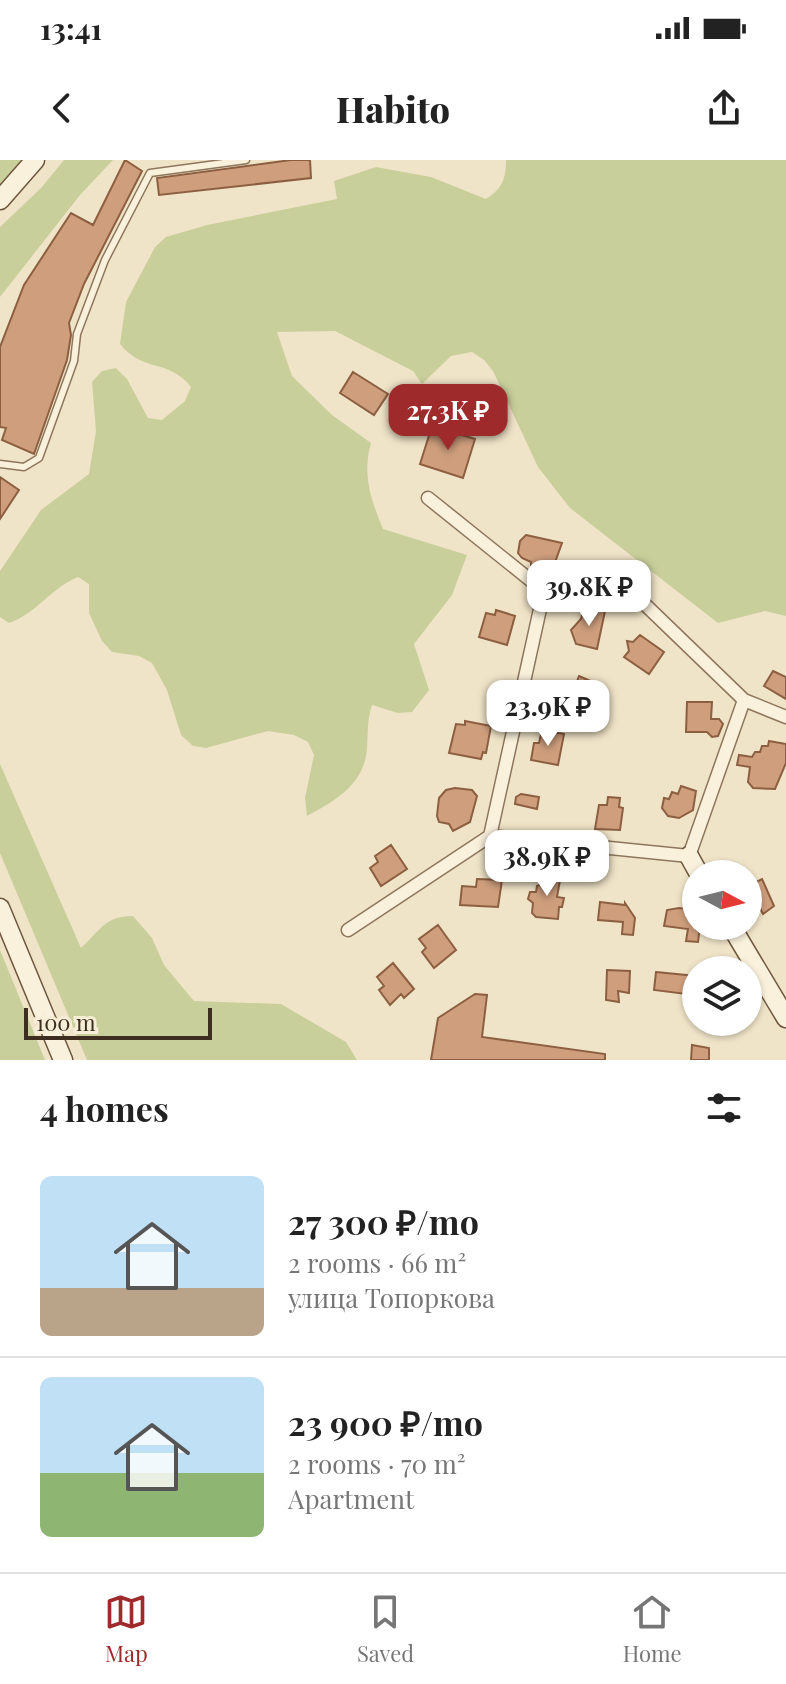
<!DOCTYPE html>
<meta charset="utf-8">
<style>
:root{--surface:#fff;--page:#f2f2f2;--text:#222;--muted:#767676;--line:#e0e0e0;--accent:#9e2a2b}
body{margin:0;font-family:"Playfair Display",serif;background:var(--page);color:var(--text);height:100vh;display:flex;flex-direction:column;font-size:30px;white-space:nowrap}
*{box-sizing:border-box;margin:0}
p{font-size:26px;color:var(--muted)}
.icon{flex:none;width:44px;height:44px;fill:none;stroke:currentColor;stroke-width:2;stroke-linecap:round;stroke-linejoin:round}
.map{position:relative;height:900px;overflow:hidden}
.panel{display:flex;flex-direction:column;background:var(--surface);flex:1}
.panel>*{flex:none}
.needle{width:52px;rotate:97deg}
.tools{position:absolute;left:682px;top:700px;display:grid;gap:16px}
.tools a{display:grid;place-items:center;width:80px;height:80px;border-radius:50%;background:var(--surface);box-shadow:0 2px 6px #0004;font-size:40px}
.scale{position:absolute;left:24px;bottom:20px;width:188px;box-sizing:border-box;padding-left:8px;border:4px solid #3d2e20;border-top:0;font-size:22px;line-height:28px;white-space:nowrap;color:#3d2e20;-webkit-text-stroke:6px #f7eed8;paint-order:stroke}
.price{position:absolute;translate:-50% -68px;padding:0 18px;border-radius:16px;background:#fff;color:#222;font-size:26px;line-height:52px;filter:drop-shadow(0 2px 4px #0008)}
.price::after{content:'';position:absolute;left:50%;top:48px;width:24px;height:18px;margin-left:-12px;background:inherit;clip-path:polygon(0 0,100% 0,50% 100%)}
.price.active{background:var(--accent);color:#fff}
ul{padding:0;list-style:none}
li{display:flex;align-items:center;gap:24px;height:200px;padding:0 40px}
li+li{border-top:2px solid var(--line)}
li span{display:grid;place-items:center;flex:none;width:224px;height:160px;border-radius:12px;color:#555}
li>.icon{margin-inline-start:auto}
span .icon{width:96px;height:96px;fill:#fffc;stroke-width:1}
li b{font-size:34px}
h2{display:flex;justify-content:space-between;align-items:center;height:96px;padding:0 40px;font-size:34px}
.status{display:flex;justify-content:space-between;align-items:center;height:56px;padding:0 40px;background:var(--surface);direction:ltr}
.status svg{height:22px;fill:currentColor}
header{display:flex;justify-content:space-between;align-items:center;height:104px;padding:0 40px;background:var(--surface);font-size:36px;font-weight:800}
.menu{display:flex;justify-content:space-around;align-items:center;height:112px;border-top:2px solid var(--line);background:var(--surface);font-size:22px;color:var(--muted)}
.menu a{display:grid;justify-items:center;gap:4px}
.menu .active{color:var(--accent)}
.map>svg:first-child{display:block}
.green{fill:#c9cf9b}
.building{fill:#cf9f7d;stroke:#8d5f41;stroke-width:2}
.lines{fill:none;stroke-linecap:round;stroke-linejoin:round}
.lane-casing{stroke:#8d765c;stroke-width:9}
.street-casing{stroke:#8d765c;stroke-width:15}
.secondary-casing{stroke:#6f573f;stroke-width:21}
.lane{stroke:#faf1dc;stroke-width:6}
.street{stroke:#faf1dc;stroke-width:12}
.secondary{stroke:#faf1dc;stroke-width:18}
</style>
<div class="status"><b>13:41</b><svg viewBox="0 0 49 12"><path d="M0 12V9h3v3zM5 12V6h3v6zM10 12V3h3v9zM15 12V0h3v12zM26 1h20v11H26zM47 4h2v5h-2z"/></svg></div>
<header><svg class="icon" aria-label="back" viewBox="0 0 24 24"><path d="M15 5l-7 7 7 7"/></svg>Habito<svg class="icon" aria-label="share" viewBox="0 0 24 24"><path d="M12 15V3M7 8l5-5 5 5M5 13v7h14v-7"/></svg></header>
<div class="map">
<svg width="786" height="900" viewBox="0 0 786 900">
<rect width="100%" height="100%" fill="#f0e4c8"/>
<path class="green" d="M0,0h28l-28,30z
M64,0h49l-33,35 -80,102v-70l41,-39z
M506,0h280v456l-21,-5 -47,12 -148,-115 -32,-41 -45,-96 -9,-11 -12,-8 -21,4 -29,28 -9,-13 -78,-40 -58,1 15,44 40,39 39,28c-9,32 0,57 12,86l84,26 -15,40 -38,49 15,46 -17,22 -14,1 -26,-8c-5,15 -4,28 -5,43 -2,36 -32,53 -60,68l-2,-18 9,-43 -6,-13 -14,-7 -26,-4 -62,17 -13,-2 -12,-11 -14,-45 -15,-27 -13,-7 -27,-4 -10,-11 -13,-28v-29l-11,-7c-27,11 -42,37 -69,46l-9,-6v-46l41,-61 48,-36 7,-43 -4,-49 10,-11 14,-3 11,11 21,39 14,2 23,-19 6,-14c-23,-29 -48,-14 -71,-43l6,-42 29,-55 11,-10 41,-12 130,-26 -3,-18 42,-14 55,10 55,22c16,-10 20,-20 20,-39z
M0,604l81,184c19,-17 23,-32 52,-32l19,22 12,27 30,36 87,3 65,38 11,18h-270l-87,-207z
M0,790l45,110h-45z"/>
<path class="building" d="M125,0l17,11 -58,113 -15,39 2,12 -4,25 -33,94 -32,-14 4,-12 -6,-1v-80l24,-62 47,-72 22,12z
M291,0h19l1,18 -152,17 -2,-17z
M353,212l35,22 -14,21 -34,-22z
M432,266l43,13 -12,39 -43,-14z
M0,317l19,13 -19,29z
M526,375l36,8 -8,22 -10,-2 -2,5 -11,-2v-4l-9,-4 -4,-5 2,-12z
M584,447l21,4 -8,38 -21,-5 -5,-14 10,-11z
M496,450l19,6 -8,29 -28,-8 7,-24 9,2z
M640,475l24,17 -15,22 -25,-17 5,-6 -2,-10 6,1z
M773,511l13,6v22l-22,-13z
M579,516l16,7 -15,36 -23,-10 7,-15 7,3z
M687,542h25l-1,17h8l4,5 -5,12 -6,1 -5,-5h-21z
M465,561l26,5 -5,27 -3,-1 -2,7 -32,-6 7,-29 9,1z
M542,570l22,4 -6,31 -27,-5 3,-17h5z
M769,581l17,3v19l-11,26 -22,-1 -5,-6 2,-15 -13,-2 2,-10 13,2 3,-5h5l2,-6h6z
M681,626l15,5 -3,19 -14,8 -11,-2 -6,-8 2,-10 5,1 3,-7 6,2z
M455,628l17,2 5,6 -7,26 -17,9 -4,-7 -10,-2 -2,-6 2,-18 7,-8z
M521,634l18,3 -2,12 -22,-5 1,-7z
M608,637l12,1 -1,9 4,1 -3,22 -25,-1 4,-24h8z
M391,685l16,24 -26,17 -11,-18 8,-6 -3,-6z
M547,714l14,1 -4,22 7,1 -2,9h-3l-1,12 -22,-2 -4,-4 1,-10 -5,-4 2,-7h6l1,-6 8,-3z
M477,719l25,1 -4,27 -38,-2 2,-19 14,1z
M762,719l12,27 -11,8 -4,-8 -5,2 -6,-9v-13z
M600,742l25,3v-2l10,15 -2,17 -11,-1 1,-12 -25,-2z
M679,748l17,2 -2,16h6l-2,16 -12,-1 2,-12 -24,-3 3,-16z
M438,765l18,25 -22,18 -12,-16 4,-4 -7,-9z
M393,803l21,26 -10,9 -3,-4 -11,11 -11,-15 5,-4 -7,-9z
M607,810l23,1 -1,22 -11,-2 1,11 -13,-2z
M656,812l40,4 -2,19 -40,-5z
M475,834l12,1 -5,42 123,17v6h-174l7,-42z
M692,885l17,3v12h-18z"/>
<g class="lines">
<g class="lane-casing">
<path id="lane" d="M0,304l24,3 15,-9 35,-97 3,-27 28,-74 45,-87 96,-13"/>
</g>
<g class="street-casing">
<path id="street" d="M428,338l116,93 42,-11 45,11 113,109 42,17
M490,676l199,20 55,-156
M348,770l142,-94 54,-245"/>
</g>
<g class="secondary-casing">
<path id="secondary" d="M0,40l35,-40
M689,696l10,18
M0,748l63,152
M731,766l55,92"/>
</g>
<use href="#lane" class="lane"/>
<use href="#street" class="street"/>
<use href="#secondary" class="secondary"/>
</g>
</svg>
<div class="tools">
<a><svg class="needle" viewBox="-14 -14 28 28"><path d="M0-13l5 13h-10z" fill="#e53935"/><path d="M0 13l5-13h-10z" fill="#767676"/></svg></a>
<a><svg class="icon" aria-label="layers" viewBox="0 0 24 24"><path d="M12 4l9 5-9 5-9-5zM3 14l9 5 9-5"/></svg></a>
</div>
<div class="scale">100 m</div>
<b class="price active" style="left:448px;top:292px">27.3K ₽</b>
<b class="price" style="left:589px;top:468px">39.8K ₽</b>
<b class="price" style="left:548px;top:588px">23.9K ₽</b>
<b class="price" style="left:547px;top:738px">38.9K ₽</b>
</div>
<section class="panel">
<h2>4 homes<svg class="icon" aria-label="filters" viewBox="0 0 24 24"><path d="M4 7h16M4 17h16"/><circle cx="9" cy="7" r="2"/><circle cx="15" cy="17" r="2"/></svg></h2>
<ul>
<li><span style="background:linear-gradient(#bfe0f5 70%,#b9a48a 0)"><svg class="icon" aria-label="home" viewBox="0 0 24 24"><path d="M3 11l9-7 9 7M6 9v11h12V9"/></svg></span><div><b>27 300 ₽/mo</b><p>2 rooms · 66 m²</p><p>улица Топоркова</p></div></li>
<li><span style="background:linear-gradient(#bfe0f5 60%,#8fb573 0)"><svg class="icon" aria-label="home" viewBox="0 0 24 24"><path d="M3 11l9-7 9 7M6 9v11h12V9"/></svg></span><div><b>23 900 ₽/mo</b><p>2 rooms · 70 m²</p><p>Apartment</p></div></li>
</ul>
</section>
<nav class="menu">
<a class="active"><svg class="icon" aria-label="map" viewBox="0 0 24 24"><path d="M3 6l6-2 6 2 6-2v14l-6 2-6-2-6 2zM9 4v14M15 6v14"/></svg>Map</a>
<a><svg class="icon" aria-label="saved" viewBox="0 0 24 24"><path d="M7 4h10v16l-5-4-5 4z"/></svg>Saved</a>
<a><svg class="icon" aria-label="home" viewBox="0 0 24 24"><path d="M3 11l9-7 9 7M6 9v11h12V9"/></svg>Home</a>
</nav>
